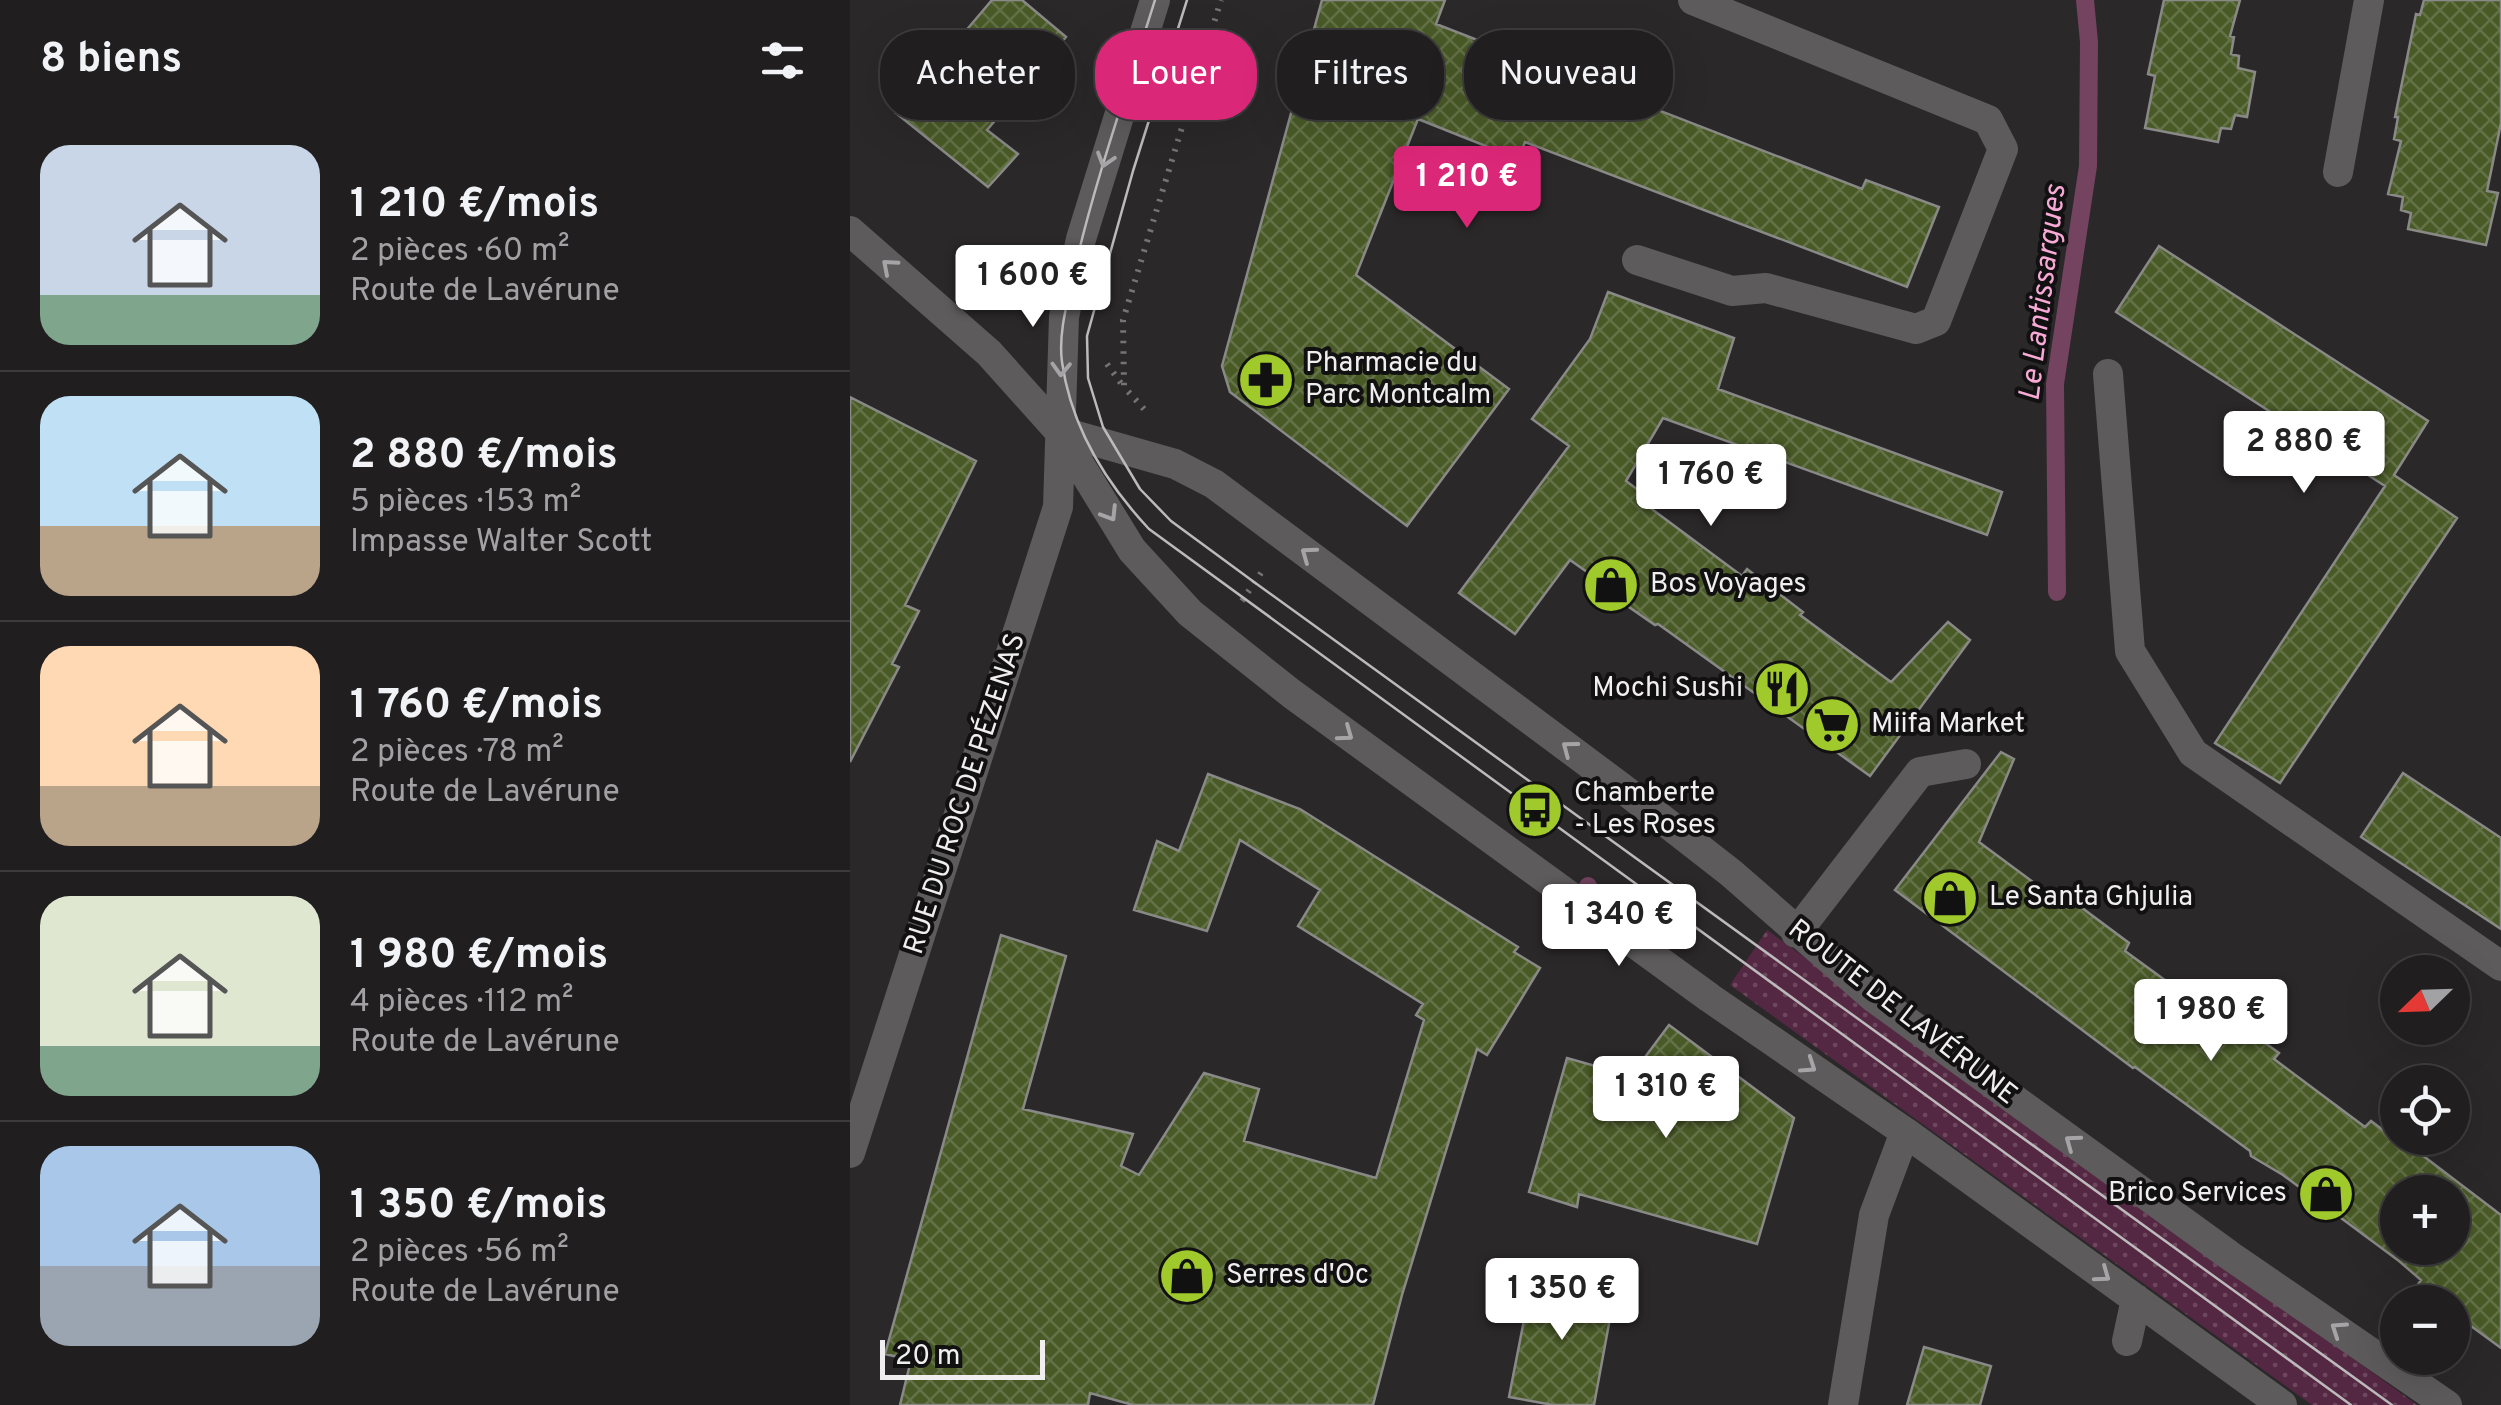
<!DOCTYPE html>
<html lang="fr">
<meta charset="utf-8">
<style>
:root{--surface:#201e1f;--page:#282728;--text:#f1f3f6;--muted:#a2a2a4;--line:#3d3c3d;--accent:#db2777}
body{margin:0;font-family:Overpass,sans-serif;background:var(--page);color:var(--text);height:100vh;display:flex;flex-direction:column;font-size:38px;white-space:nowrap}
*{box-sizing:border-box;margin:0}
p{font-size:32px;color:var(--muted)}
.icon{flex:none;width:55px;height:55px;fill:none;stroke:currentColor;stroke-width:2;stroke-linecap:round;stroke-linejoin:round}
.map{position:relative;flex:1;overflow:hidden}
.details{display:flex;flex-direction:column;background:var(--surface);width:850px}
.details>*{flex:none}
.banner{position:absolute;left:30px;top:30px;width:950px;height:90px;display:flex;gap:20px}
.needle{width:65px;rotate:247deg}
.fabs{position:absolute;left:1530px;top:955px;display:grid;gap:20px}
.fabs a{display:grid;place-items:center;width:90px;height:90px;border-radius:50%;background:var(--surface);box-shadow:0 10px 40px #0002,0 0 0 2px var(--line);font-size:50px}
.scale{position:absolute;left:30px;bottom:25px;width:165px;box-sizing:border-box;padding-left:10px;border:5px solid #f0eeef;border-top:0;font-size:28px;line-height:35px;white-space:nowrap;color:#f0eeef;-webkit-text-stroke:8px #121112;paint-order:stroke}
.price{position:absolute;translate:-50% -85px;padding:0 22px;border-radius:10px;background:#fff;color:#222;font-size:32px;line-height:65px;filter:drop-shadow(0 2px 5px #0008)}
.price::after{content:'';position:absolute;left:50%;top:60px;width:30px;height:22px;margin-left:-15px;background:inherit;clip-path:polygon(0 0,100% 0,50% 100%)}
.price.active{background:var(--accent);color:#fff}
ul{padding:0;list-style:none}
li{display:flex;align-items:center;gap:30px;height:250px;padding:0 40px}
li+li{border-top:2px solid var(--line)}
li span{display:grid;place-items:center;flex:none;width:280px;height:200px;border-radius:30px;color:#555}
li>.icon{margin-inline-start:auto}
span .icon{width:120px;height:120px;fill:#fffc;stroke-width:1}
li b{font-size:42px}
h2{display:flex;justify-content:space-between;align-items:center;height:120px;padding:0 40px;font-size:42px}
.chip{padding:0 35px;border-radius:40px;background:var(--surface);box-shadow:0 10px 40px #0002,0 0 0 2px var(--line);font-size:35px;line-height:90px}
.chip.active{background:var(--accent);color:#fff}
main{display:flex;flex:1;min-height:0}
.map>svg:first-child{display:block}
.grass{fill:url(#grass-dots)}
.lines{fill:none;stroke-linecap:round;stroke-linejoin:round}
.stream{stroke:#73435f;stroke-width:18}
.building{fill:url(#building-cross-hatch);stroke:#898a87;stroke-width:2.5;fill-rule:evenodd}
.path{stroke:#767374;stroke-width:6;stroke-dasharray:2.5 8;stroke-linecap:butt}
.minor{stroke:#5d5b5c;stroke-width:30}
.tram{stroke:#bcbabb;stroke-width:2.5}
.oneway{stroke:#a6a4a6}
.labels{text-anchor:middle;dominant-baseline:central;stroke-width:8;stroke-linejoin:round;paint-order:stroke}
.poi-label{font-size:28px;fill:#f0eeef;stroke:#121112;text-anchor:start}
.street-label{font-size:28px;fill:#f0eeef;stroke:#121112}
.water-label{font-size:30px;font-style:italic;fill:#f8aad6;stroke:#121112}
</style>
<main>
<section class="details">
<h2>8 biens<svg class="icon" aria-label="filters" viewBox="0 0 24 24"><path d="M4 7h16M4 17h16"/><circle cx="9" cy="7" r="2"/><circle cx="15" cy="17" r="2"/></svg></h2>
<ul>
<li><span style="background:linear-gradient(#c9d6e8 75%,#7fa58c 0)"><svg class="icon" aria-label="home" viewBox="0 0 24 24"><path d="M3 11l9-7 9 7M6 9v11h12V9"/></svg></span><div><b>1 210 €/mois</b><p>2 pièces · 60 m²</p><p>Route de Lavérune</p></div></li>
<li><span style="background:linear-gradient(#bfe0f5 65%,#b9a48a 0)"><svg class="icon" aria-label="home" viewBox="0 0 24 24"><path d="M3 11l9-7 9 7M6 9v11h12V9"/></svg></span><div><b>2 880 €/mois</b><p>5 pièces · 153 m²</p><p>Impasse Walter Scott</p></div></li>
<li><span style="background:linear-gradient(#ffd9b3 70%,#b9a48a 0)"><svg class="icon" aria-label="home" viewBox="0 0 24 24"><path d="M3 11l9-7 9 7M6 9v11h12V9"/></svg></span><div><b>1 760 €/mois</b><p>2 pièces · 78 m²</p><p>Route de Lavérune</p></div></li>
<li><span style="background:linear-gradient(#dfe7d0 75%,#7fa58c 0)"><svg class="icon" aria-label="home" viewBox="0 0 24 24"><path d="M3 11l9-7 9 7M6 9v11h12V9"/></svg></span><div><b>1 980 €/mois</b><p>4 pièces · 112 m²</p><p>Route de Lavérune</p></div></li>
<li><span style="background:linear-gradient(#a9c7e8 60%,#9aa5b1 0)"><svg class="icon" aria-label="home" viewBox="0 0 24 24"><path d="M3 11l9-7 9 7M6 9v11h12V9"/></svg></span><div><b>1 350 €/mois</b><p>2 pièces · 56 m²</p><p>Route de Lavérune</p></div></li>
</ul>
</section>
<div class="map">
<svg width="1651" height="1405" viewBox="0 0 1651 1405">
<defs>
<pattern id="grass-dots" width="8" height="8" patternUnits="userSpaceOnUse" patternTransform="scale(2.5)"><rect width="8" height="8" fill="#542742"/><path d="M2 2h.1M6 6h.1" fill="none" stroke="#6d475e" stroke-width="1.8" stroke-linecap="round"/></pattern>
<pattern id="building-cross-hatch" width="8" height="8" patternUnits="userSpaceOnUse" patternTransform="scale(2.5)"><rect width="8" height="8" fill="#4a5a27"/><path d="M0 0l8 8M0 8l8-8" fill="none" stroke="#647247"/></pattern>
</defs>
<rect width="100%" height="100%" fill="#2b2829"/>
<path class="grass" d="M917,930l650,475h-105l-582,-420z"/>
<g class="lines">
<path class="stream" d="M1207,592l-2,-208 33,-218 1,-124 -4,-42
M724,919l14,-33"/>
</g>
<path class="building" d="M142,0h30l44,37 -79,93 31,24 -30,33 -92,-74z
M472,0h123l-9,24 426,165 4,-9 73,27 -32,80 -382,-145 -7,17 -100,-40 -62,156 153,114 -102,137 -177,-134 -8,-26z
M1314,0h76l-10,36 4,1 -3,17 8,2 -1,12 17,4 -8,45 -12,-2 -4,14 -10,-1 -3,14 -73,-14 10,-52 -7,-2z
M1574,0h77v123l-14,68 11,2 -12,52 -78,-16 3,-16 -10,-3 2,-13 -15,-3 13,-53 -7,-2 4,-22h-3l21,-103 4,1z
M1309,246l269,175 -34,54 63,43 -177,265 -65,-40 170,-257 -269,-174z
M758,292l126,46 -16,51 284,103 -15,43 -324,-117 -37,63 27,20 -4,6 93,69 5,-7 56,43 -3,3 91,67 57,-60 22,18 -100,136 -212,-152 -3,1 -26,-18 2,-4 -61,-43 -55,74 -56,-41 110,-147 -37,-27 58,-80z
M0,397l126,64 -71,144 14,6 -27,53 7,3 -49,95z
M1151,752l13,7 -35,83 89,66 6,-6 55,41 -4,8 92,67 5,-6 57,41 -5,6 91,68 6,-6 25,19 1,-4 104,79v133l-49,-36v-10h-12l-23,-16 4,-6 -22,-19 -116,-86 -32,-19 -1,-5 -115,-84 -2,1 -238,-178zM1548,1192h54v56h-54z
M1553,773l98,65v91l-140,-92z
M358,774l92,35 218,138 -4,5 26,16 -53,87 -10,-6 -75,246 -29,110h-240l-43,-12 -2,12h-188l11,-45 -26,-6 116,-419 65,21 -43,153 110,25 -12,32 18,9 65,-102 55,16 -15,52 132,37 48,-158 -8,-5 7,-11 -125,-78 22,-36 -80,-50 -33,91 -73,-21 23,-69 22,10z
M819,1025l125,93 -37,126 -178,-50 -2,13 -48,-15 38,-134 64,18z
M683,1274l82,17 -21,114h-41l-44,-8z
M1074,1347l67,19 -11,39h-73z"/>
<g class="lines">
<path class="path" d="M257,364l16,22
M294,409l-20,-22 -1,-67 98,-320
M392,601l21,-31
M817,918l19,-27"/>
<path class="minor" d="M1488,172l31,-172
M0,231l139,122 70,78 73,119 58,63 102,81 418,304 195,134 377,273
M787,260l95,31 34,-3 150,41 20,-8 67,-172 -15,-29 -295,-120
M1258,374l22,277 63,102 308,213
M209,431l116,33 39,20 408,304 109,85 142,124 356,258 218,150
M946,933l124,-161 46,-8
M0,1153l208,-646 6,-190 17,-78 74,-239
M1277,1341l9,-42
M993,1405l31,-190 31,-83"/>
<path class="tram" d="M305,0c-28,90 -60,180 -81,272 -6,28 -16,61 -12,90 9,64 44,121 87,167l1202,876
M337,0l-54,171 -46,165 1,42 15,49 37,62 31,32 83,61 1138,823"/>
</g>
<defs><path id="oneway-chevron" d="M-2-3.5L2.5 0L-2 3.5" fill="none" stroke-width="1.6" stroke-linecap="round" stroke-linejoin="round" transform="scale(2.5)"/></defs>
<g class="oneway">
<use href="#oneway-chevron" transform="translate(255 160) rotate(107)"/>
<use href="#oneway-chevron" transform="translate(39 266) rotate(-139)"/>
<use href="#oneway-chevron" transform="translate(211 369) rotate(92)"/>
<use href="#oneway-chevron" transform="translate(260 514) rotate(58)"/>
<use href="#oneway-chevron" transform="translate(458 554) rotate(-144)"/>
<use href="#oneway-chevron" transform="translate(496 734) rotate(36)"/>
<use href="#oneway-chevron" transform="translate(719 748) rotate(-143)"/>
<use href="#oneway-chevron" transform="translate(959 1066) rotate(34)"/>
<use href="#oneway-chevron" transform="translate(1222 1142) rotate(-144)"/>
<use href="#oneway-chevron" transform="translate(1253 1275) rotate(36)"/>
<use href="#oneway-chevron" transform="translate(1488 1329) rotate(-146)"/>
</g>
<defs>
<g id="pharmacy-disc" transform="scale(2.875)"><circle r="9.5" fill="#a0ca2c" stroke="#121112"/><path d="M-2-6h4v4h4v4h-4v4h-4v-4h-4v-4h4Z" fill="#111"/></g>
<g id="shop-disc" transform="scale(2.875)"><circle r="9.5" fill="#a0ca2c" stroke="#121112"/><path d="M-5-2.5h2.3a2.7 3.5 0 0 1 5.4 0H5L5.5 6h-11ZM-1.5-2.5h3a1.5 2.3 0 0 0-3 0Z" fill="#111"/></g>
<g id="restaurant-disc" transform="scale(2.875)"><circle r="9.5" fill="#a0ca2c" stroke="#121112"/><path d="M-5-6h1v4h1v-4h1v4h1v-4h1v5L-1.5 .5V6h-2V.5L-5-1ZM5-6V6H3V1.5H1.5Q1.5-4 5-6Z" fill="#111"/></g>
<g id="supermarket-disc" transform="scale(2.875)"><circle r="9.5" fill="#a0ca2c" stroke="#121112"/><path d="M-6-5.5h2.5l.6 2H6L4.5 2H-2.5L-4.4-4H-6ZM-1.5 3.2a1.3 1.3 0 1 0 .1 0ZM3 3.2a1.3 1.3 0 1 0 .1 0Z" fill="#111"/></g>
<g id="bus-disc" transform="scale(2.875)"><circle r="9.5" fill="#a0ca2c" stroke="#121112"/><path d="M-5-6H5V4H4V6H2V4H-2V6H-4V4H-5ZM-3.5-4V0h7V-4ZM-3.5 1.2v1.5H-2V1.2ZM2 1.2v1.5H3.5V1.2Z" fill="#111"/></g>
</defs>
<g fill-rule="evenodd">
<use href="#pharmacy-disc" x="416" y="380"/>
<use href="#shop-disc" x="761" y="585"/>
<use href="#restaurant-disc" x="932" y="689"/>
<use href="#supermarket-disc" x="982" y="725"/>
<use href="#bus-disc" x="685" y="810"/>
<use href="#shop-disc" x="1100" y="898"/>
<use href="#shop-disc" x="1476" y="1194"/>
<use href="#shop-disc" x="337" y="1276"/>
</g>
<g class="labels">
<g class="poi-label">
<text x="455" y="364">Pharmacie du<tspan x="455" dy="32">Parc Montcalm</tspan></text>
<text x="800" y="585">Bos Voyages</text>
<text x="893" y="689" text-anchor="end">Mochi Sushi</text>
<text x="1021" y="725">Miifa Market</text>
<text x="724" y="794">Chamberte<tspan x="724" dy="32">- Les Roses</tspan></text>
<text x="1139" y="898">Le Santa Ghjulia</text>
<text x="1437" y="1194" text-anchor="end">Brico Services</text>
<text x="376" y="1276">Serres d'Oc</text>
</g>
<g class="street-label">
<text transform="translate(116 794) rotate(-72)">RUE DU ROC DE PÉZENAS</text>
<text transform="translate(1052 1013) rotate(38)">ROUTE DE LAVÉRUNE</text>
</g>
<g class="water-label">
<text transform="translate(1194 293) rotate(-83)">Le Lantissargues</text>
</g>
</g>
</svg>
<div class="fabs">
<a><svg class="needle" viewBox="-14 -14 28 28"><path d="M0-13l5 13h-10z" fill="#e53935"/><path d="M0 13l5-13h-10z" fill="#a2a2a4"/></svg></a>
<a><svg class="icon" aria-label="locate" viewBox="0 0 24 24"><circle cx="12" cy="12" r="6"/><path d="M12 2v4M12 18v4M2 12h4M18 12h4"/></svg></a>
<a>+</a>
<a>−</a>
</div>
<div class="scale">20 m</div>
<b class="price active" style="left:617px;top:231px">1 210 €</b>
<b class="price" style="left:183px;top:330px">1 600 €</b>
<b class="price" style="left:1454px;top:496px">2 880 €</b>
<b class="price" style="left:861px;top:529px">1 760 €</b>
<b class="price" style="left:769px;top:969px">1 340 €</b>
<b class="price" style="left:1361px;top:1064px">1 980 €</b>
<b class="price" style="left:816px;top:1141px">1 310 €</b>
<b class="price" style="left:712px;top:1343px">1 350 €</b>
<div class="banner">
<a class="chip">Acheter</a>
<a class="chip active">Louer</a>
<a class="chip">Filtres</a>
<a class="chip">Nouveau</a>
</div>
</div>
</main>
